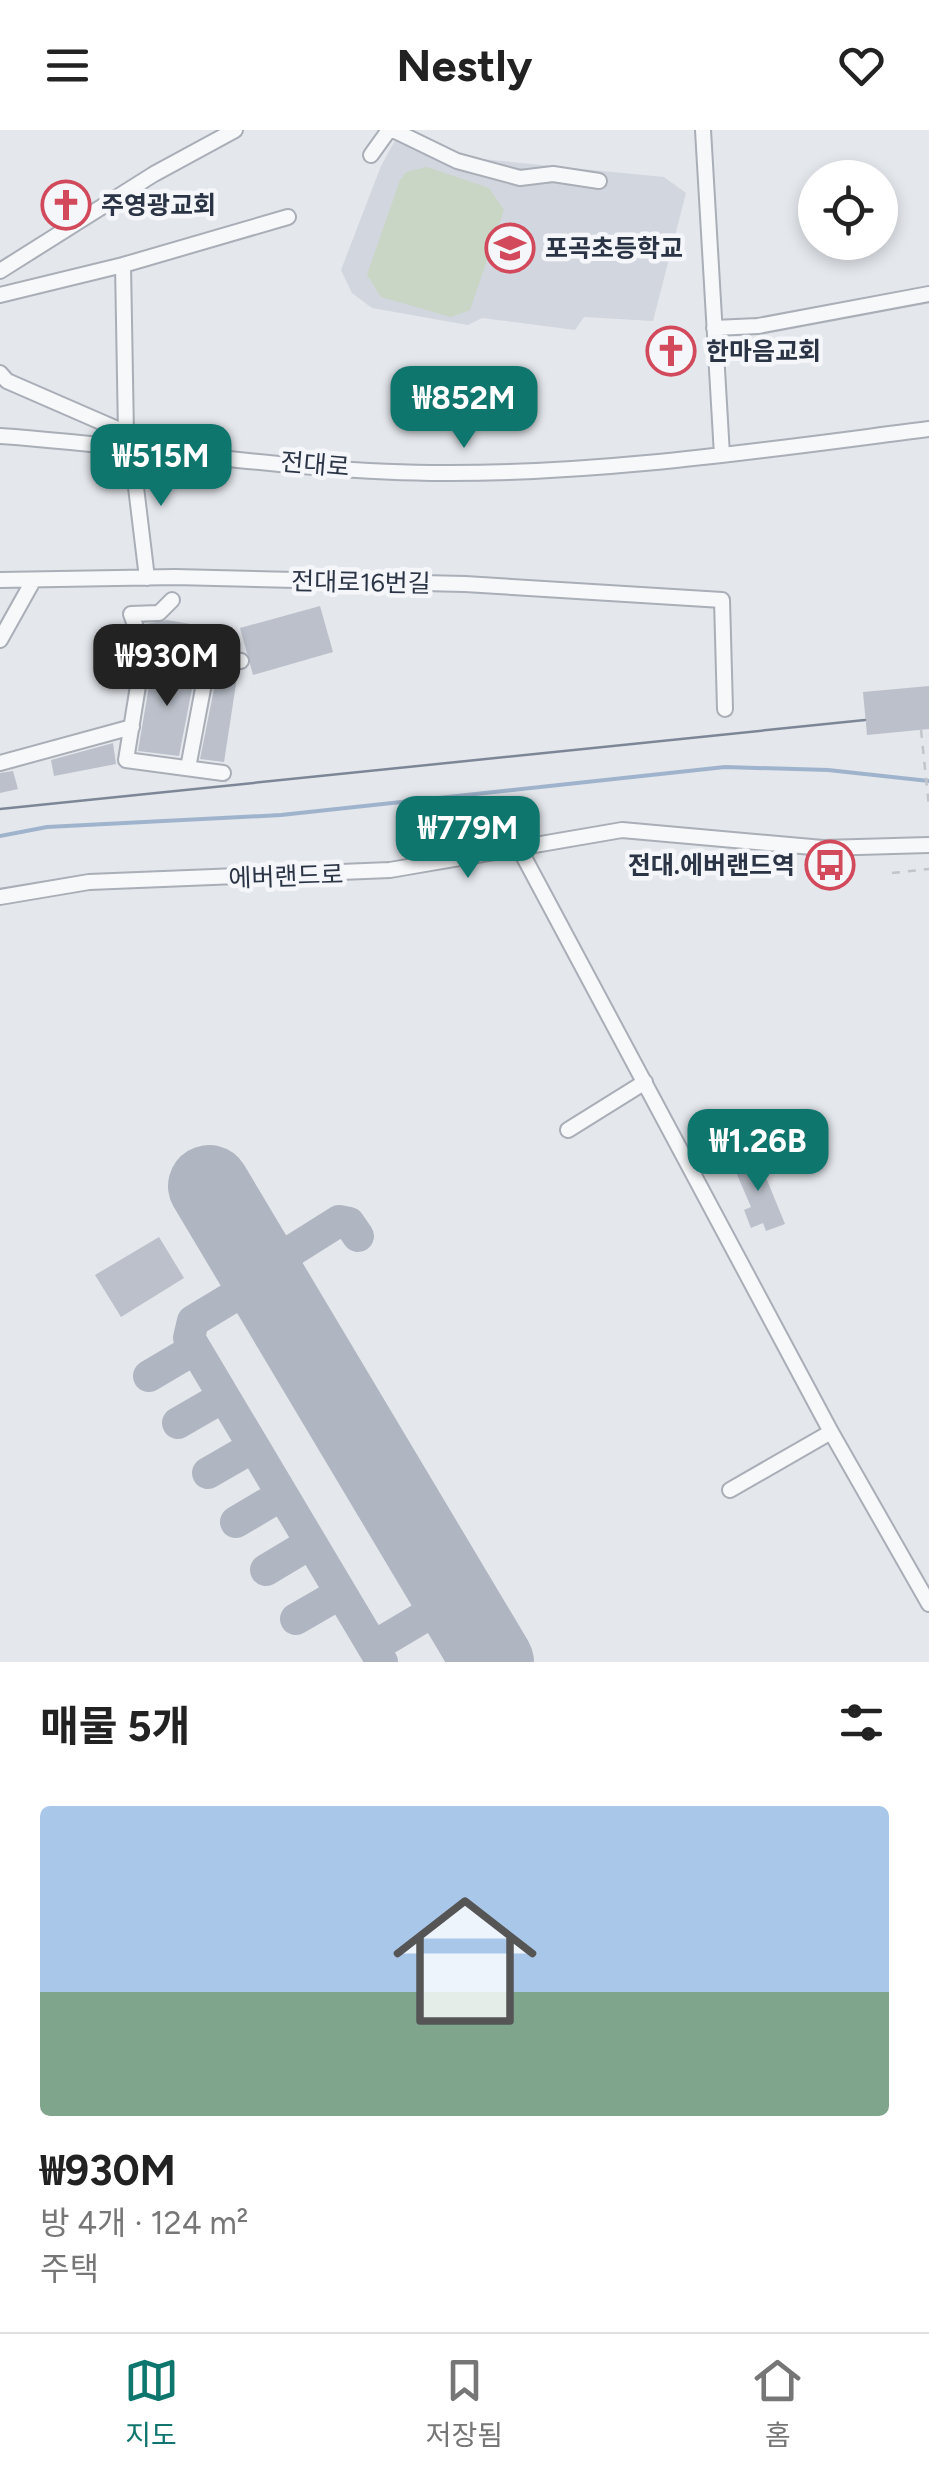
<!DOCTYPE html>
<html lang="ko">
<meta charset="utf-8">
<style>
:root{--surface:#fff;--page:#f6f6f6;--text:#222;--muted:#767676;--line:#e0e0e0;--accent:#0f766e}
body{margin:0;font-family:Figtree,"Noto Sans KR",sans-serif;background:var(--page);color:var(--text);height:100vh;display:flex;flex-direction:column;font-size:38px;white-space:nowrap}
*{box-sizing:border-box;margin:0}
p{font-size:32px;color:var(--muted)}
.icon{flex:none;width:55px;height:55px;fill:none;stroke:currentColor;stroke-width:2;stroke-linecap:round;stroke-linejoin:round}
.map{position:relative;height:1532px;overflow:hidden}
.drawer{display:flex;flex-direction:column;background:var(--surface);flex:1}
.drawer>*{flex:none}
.controls{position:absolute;left:798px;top:30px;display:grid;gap:20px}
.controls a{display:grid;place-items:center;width:100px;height:100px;border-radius:50%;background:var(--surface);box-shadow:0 5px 15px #0003;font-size:50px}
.price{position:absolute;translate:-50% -85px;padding:0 22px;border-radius:20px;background:var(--accent);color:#fff;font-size:32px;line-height:65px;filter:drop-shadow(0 2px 5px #0008)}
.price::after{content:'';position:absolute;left:50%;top:60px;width:30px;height:22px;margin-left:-15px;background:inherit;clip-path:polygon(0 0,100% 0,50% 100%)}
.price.current{background:#222;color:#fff}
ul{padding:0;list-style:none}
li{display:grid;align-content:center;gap:20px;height:530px;padding:0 40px}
li span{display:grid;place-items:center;height:310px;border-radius:10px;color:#555}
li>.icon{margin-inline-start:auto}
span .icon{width:180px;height:180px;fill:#fffc;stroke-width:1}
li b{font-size:42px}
h2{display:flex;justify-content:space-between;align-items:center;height:120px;padding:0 40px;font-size:42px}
header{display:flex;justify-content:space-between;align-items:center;height:130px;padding:0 40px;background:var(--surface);font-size:45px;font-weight:700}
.tab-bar{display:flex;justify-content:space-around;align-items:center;height:140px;border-top:2px solid var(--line);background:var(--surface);font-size:28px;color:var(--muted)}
.tab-bar a{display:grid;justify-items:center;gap:5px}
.tab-bar .current{color:var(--accent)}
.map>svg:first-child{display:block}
.built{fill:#d2d6de}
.green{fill:#c9d6c5}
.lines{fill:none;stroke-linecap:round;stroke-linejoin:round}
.stream{stroke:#9fb4cc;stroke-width:4}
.taxiway{stroke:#b0b6c1;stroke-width:32}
.runway{stroke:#b0b6c1;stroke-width:82}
.building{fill:#bbc0ca}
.minor-casing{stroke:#a9aeb7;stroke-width:18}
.path{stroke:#c2c5cb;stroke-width:2.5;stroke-dasharray:8 8;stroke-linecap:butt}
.minor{stroke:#f7f8fa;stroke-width:14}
.tram{stroke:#7d8696;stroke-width:2.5}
.labels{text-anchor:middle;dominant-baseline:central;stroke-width:9;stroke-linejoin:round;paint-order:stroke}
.poi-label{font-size:25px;font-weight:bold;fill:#2b3445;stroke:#f4f6f9;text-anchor:start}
.street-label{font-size:25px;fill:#2b3445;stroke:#f4f6f9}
</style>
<header><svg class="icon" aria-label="menu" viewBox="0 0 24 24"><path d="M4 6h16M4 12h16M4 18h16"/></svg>Nestly<svg class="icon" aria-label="heart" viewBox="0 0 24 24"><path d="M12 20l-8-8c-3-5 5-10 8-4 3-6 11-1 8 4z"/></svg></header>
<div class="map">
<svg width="929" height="1532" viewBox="0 0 929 1532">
<rect width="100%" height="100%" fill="#e4e7ec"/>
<path class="built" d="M399,3l82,26 183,18 22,16 -33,128 -69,-4 -9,13 -93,-12 -14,7 -96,-17 -20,-15 -11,-23 40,-104z"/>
<path class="green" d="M427,37l62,21 15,22 -34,100 -19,7 -70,-20 -14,-22 33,-95 6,-8z"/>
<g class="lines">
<path class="stream" d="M0,706l47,-9 234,-12 444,-48 103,3 101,11"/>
<path class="taxiway" d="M277,1130l62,-39 10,2 9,13
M246,1159l-53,32 -4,17 193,324
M149,1246l44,-26
M178,1293l45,-26
M208,1343l45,-26
M236,1392l44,-26
M266,1440l45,-27
M296,1489l45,-26
M373,1517l64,-38"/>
<path class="runway" d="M209,1056l284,476"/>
</g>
<path class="building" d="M75,62l6,14 -26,11 -6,-14z
M672,207l13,11 -15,17 -12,-11z
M320,476l13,46 -80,23 -13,-47z
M167,490l58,10 -3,18 -72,-13 -4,-11z
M153,532l43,6 -17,88 -41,-5z
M218,539l20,2 -14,91 -24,-3z
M929,556v43l-62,6 -4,-43z
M113,613l3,21 -62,12 -3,-16z
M13,641l5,18 -18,4v-20z
M756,1023l29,71 -19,7 -3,-8 -12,5 -7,-18 7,-3 -19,-44z
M159,1107l25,41 -63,39 -26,-42z"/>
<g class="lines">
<g class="minor-casing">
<path id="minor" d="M393,0l64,31 63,17 33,-4 46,7
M703,0l19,325
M371,25l18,-25
M123,135l165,-48
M0,141l154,-97 81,-44
M0,165l123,-30 3,169
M714,198l44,-2 171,-32
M0,243l7,8 124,54
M0,306c143,10 287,35 431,37 166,2 333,-23 498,-44
M131,316l16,132
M0,450l175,-3 290,7 257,16 3,109
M172,470l-13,13 -28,1 13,35 97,12
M0,510l33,-59
M144,519l-18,111 97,13
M0,633l132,-36
M188,638l21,-111
M518,716l313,586 98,172
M0,767l89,-15 301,-12 232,-40 201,18 106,-3
M568,1000l77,-48
M730,1360l101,-58"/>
</g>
<path class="path" d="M921,600l8,77
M892,743l37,-4"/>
<use href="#minor" class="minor"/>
<path class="tram" d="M0,679l865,-89"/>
</g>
<defs>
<g id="church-ring" transform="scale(2.5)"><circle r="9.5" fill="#f4f6f9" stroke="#d1495b" stroke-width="1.5"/><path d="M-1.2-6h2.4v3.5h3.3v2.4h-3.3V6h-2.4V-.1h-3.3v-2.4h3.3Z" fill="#d1495b"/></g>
<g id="school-ring" transform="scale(2.5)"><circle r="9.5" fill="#f4f6f9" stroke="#d1495b" stroke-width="1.5"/><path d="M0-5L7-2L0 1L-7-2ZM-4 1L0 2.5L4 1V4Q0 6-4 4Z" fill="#d1495b"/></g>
<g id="bus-ring" transform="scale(2.5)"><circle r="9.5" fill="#f4f6f9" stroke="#d1495b" stroke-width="1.5"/><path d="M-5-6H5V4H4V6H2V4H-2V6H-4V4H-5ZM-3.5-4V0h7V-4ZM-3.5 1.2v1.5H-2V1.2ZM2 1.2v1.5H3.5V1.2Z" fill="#d1495b"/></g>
</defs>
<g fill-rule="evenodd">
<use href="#church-ring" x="66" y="75"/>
<use href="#school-ring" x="510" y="118"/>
<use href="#church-ring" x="671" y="221"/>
<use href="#bus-ring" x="830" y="735"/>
</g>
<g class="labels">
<g class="poi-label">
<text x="101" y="75">주영광교회</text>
<text x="545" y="118">포곡초등학교</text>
<text x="706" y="221">한마음교회</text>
<text x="795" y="735" text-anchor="end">전대.에버랜드역</text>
</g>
<g class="street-label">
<text transform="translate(315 334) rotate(5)">전대로</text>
<text transform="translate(361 452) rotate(1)">전대로16번길</text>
<text transform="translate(286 746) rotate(-2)">에버랜드로</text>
</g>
</g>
</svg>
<div class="controls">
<a><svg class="icon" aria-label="locate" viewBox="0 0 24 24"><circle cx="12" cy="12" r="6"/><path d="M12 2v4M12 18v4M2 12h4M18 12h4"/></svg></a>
</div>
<b class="price" style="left:464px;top:321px">₩852M</b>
<b class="price" style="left:161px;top:379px">₩515M</b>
<b class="price current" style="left:167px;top:579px">₩930M</b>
<b class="price" style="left:468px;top:751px">₩779M</b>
<b class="price" style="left:758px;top:1064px">₩1.26B</b>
</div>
<section class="drawer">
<h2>매물 5개<svg class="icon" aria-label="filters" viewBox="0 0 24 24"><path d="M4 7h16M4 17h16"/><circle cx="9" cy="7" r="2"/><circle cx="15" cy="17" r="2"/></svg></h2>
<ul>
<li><span style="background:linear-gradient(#a9c7e8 60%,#7fa58c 0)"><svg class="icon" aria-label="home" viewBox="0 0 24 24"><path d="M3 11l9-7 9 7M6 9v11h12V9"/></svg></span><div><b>₩930M</b><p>방 4개 · 124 m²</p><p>주택</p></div></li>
</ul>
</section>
<nav class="tab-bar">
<a class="current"><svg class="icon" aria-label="map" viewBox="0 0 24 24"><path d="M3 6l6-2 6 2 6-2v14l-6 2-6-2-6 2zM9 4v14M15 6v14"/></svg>지도</a>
<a><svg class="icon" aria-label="saved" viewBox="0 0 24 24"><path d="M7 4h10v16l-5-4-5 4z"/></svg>저장됨</a>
<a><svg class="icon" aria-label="home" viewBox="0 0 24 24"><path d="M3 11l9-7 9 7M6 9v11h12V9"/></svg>홈</a>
</nav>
